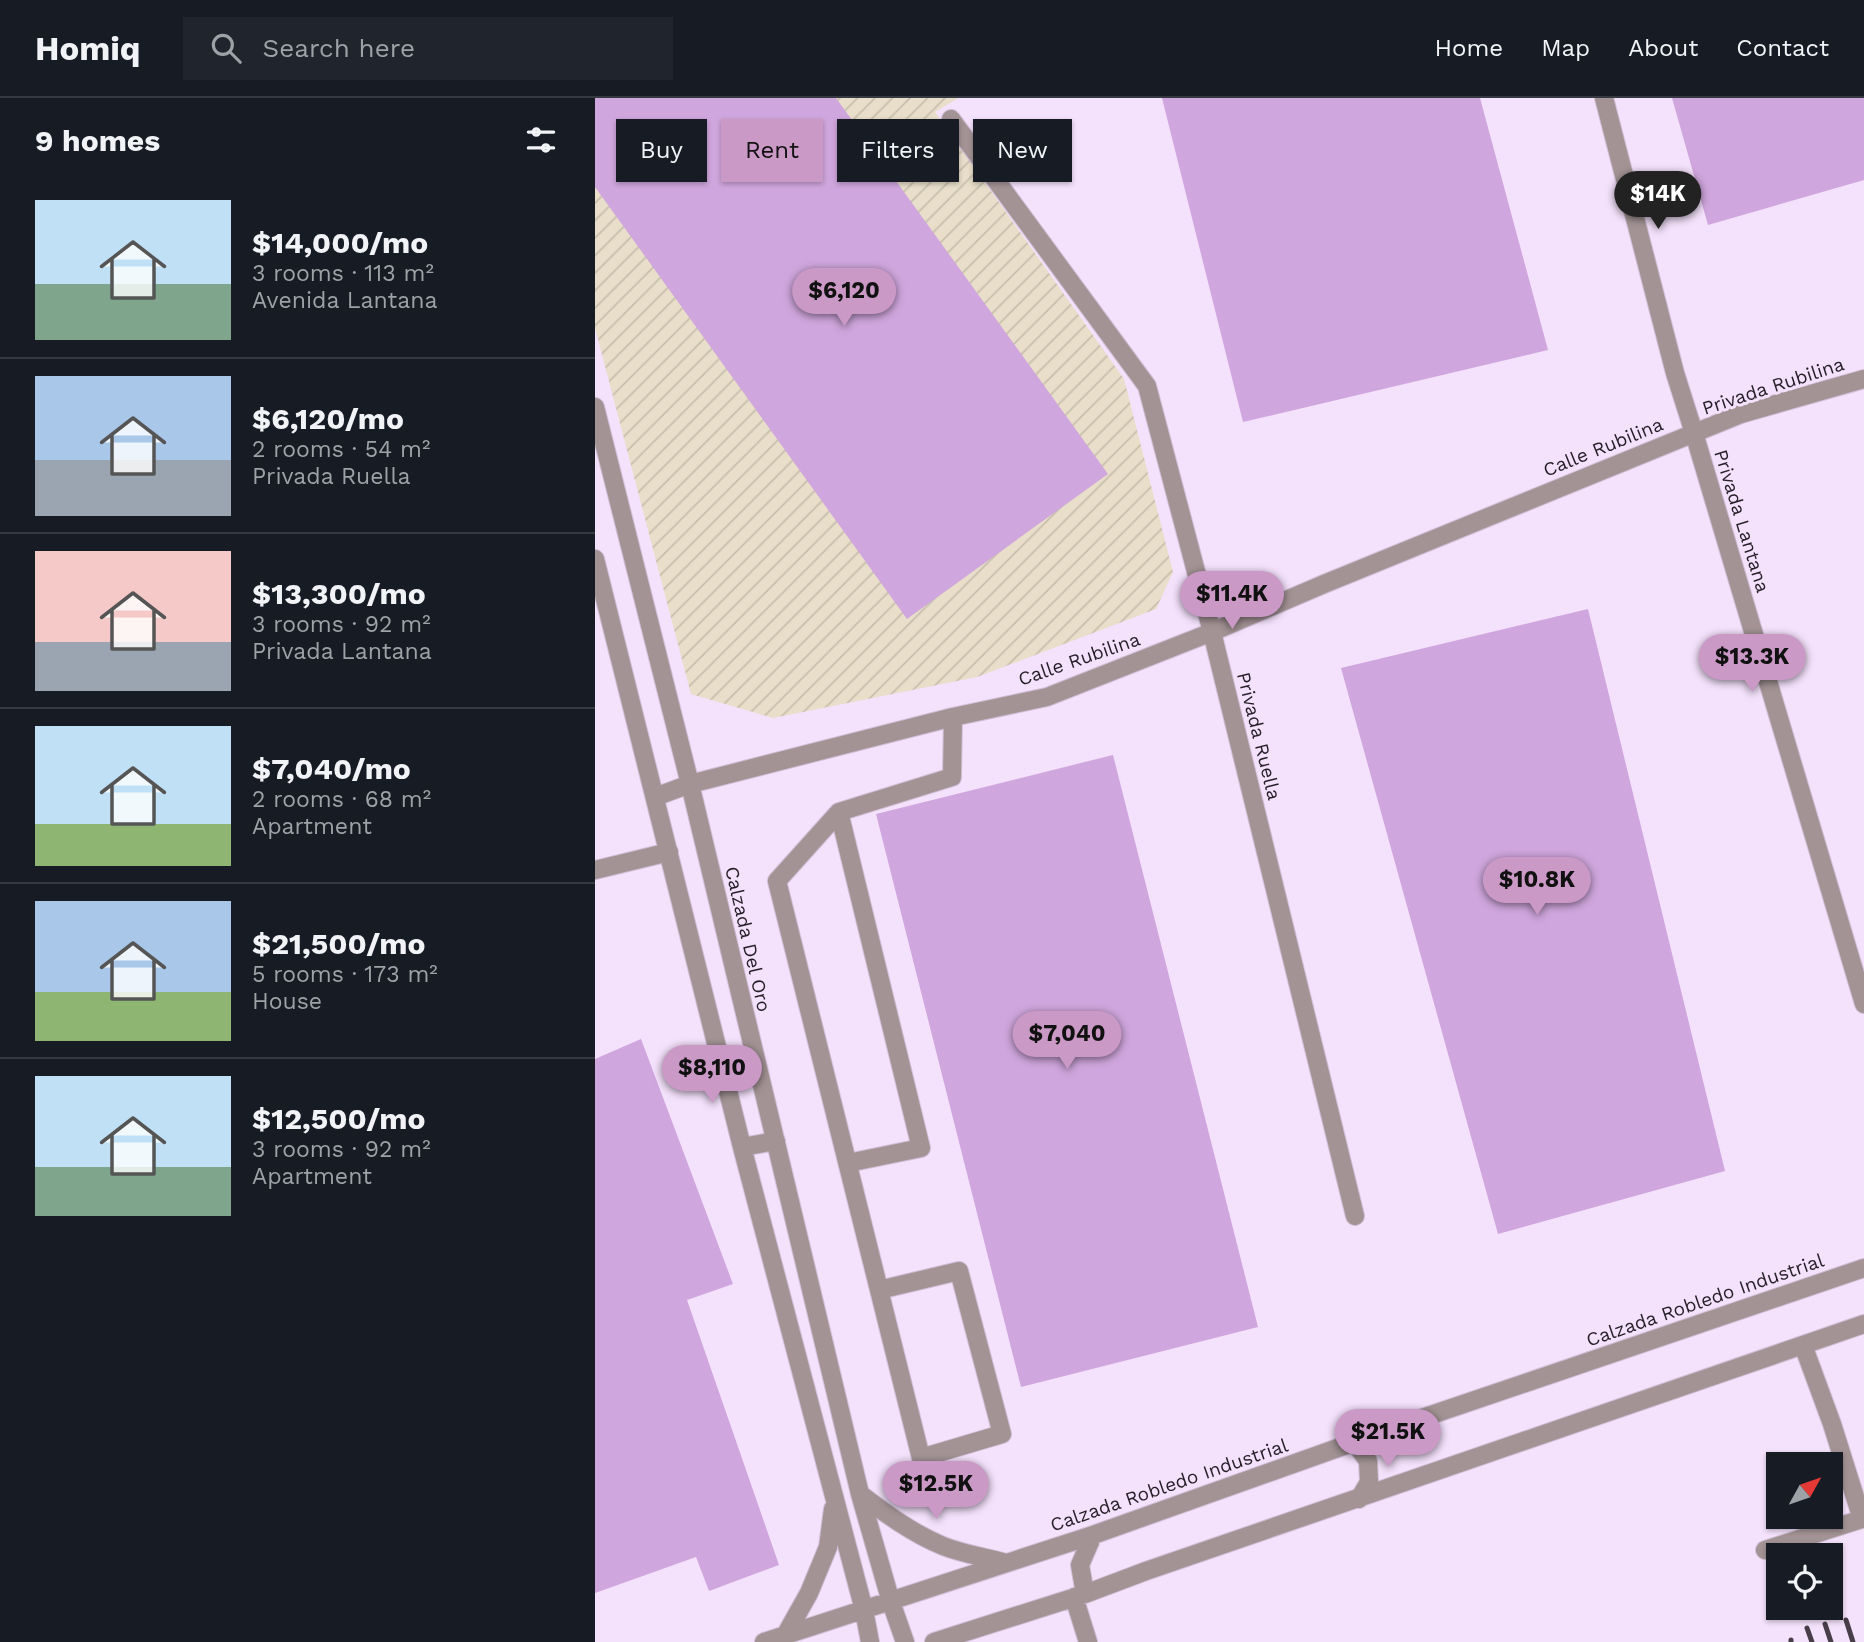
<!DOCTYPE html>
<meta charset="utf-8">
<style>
:root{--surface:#171b24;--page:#20242c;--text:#f1f3f6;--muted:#9ea1a6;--line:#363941;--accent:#ca99c6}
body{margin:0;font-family:"Work Sans",sans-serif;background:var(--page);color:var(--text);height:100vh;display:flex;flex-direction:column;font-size:26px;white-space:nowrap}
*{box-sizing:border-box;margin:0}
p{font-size:23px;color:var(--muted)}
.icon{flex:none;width:38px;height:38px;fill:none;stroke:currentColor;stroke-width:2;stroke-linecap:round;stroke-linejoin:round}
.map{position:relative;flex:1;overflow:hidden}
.details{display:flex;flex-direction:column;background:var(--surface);width:595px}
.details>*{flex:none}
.hud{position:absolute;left:21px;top:21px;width:665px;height:63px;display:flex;gap:14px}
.needle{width:46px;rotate:50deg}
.tools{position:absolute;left:1171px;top:1354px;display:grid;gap:14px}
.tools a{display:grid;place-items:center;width:77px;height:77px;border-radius:0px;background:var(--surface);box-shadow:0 2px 5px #0004;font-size:35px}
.price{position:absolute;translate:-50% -60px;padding:0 16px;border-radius:24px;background:var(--accent);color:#111;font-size:23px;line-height:46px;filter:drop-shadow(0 2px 4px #0008)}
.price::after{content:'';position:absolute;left:50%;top:42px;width:21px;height:16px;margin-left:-10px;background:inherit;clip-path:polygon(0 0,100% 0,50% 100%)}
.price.active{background:#222;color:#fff}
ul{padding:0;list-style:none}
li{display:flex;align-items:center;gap:21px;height:175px;padding:0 35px}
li+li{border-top:2px solid var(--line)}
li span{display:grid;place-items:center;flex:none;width:196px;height:140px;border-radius:0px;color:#555}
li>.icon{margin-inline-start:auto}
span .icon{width:84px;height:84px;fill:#fffc;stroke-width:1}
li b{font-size:30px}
h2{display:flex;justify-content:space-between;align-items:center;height:84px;padding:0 35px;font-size:30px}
.pill{padding:0 24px;border-radius:0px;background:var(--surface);box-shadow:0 2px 5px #0004;font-size:24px;line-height:63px}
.pill.active{background:var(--accent);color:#111}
header{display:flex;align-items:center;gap:42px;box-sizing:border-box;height:98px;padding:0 35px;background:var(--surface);border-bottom:2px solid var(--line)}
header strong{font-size:33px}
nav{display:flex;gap:38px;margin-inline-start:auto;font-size:24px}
.search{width:490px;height:63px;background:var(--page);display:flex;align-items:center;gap:18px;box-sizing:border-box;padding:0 24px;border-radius:0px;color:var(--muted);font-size:26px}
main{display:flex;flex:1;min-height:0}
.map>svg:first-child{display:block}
.industrial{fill:url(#industrial-furrows)}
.building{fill:#cfa6dd}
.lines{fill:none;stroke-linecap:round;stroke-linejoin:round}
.minor-casing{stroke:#cfbed5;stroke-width:20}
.minor{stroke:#a39395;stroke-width:18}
.rail{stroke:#473e4a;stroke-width:5}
.labels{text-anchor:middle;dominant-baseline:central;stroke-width:6;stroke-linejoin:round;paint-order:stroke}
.street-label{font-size:19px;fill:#251e28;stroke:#f4e1fb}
</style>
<header>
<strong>Homiq</strong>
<div class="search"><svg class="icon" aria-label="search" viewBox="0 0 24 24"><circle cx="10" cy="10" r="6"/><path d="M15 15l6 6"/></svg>Search here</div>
<nav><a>Home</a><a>Map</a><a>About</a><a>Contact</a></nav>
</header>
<main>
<section class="details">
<h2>9 homes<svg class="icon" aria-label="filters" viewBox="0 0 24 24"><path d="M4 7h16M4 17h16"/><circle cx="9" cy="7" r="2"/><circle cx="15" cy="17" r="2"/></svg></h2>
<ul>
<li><span style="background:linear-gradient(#bfe0f5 60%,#7fa58c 0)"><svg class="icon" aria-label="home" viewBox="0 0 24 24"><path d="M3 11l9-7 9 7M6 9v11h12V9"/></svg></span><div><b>$14,000/mo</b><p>3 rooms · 113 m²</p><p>Avenida Lantana</p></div></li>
<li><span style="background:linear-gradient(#a9c7e8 60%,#9aa5b1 0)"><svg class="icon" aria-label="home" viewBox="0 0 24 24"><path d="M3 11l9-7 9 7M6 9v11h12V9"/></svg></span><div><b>$6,120/mo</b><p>2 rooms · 54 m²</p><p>Privada Ruella</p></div></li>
<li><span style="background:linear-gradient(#f6c9c9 65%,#9aa5b1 0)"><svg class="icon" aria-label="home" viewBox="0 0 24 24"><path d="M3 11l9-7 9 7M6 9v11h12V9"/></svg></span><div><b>$13,300/mo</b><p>3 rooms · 92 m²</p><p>Privada Lantana</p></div></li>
<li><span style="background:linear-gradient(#bfe0f5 70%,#8fb573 0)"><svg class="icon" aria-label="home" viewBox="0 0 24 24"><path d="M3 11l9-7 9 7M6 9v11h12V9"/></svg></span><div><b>$7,040/mo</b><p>2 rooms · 68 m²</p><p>Apartment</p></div></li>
<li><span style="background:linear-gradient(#a9c7e8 65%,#8fb573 0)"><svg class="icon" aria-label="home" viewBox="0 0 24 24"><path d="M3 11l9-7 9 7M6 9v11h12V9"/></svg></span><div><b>$21,500/mo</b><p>5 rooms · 173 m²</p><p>House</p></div></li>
<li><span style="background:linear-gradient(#bfe0f5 65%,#7fa58c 0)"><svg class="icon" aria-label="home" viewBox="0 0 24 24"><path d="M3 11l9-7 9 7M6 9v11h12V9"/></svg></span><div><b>$12,500/mo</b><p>3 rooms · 92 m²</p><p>Apartment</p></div></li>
</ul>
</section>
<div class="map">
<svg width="1269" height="1544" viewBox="0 0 1269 1544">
<defs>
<pattern id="industrial-furrows" width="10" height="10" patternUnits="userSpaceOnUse" patternTransform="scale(1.75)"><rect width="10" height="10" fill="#e8dec9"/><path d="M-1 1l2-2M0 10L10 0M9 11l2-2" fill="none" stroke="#c7bead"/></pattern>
</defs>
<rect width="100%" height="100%" fill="#f4e1fb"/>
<path class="industrial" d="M0,0h363l-23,14 189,267 49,193 -17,37 -179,68 -204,41 -82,-24 -96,-366z"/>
<path class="building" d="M0,0h241l272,376 -201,145 -312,-432z
M567,0h318l68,252 -305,72z
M1077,0h192v82l-156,45z
M993,511l137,562 -227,63 -157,-566z
M518,657l145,572 -237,60 -145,-573z
M46,941l92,245 -46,16 92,265 -70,26 -13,-34 -101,36v-534z"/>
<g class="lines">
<g class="minor-casing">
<path id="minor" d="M1009,0l71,275 19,60 170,571
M356,21l196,267 65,246 143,584
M0,309l95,377 170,710 31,108 14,40
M0,461l147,588 122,463 6,32
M60,699l35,-13 263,-67 94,-20 165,-65 112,-48 417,-170 123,-35
M244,714l82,336 -73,15
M0,772l74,-18
M147,1049l34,-6
M284,1192l80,-19 43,163 -81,24 -144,-577 62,-69 113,-35 1,-60
M760,1345l13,18 1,21 -10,17
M265,1396c26,20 52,39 83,52 20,8 42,11 63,17
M1170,1452l97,-31 -30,-95 -29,-79
M490,1496l-5,-29 13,-30
M479,1499l14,45
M191,1536l23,-41 19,-46 5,-38
M169,1544l329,-107 335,-119 436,-148
M339,1544l151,-48 61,-23 718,-247"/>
</g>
<use href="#minor" class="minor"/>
<path class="rail" d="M1251,1522l7,22
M1230,1526l6,18
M1212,1530l5,14
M1196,1542v2"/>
</g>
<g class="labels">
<g class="street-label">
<text transform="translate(1178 288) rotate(-18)">Privada Rubilina</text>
<text transform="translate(1008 349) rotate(-22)">Calle Rubilina</text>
<text transform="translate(1147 423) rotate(73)">Privada Lantana</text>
<text transform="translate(484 561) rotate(-19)">Calle Rubilina</text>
<text transform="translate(664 638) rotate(76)">Privada Ruella</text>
<text transform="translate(153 841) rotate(77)">Calzada Del Oro</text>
<text transform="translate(1110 1202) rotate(-19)">Calzada Robledo Industrial</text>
<text transform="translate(574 1387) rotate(-19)">Calzada Robledo Industrial</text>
</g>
</g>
</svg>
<div class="tools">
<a><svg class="needle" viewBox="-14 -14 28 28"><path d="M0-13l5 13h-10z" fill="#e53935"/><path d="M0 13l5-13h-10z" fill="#9ea1a6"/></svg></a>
<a><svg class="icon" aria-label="locate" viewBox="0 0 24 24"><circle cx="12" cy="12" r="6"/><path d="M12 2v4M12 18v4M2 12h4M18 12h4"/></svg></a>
</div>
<b class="price active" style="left:1063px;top:133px">$14K</b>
<b class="price" style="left:249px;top:230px">$6,120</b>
<b class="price" style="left:637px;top:533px">$11.4K</b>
<b class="price" style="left:1157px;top:596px">$13.3K</b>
<b class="price" style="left:942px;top:819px">$10.8K</b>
<b class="price" style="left:472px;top:973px">$7,040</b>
<b class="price" style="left:117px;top:1007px">$8,110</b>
<b class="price" style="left:793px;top:1371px">$21.5K</b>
<b class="price" style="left:341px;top:1423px">$12.5K</b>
<div class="hud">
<a class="pill">Buy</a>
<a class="pill active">Rent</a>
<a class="pill">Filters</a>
<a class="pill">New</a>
</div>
</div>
</main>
